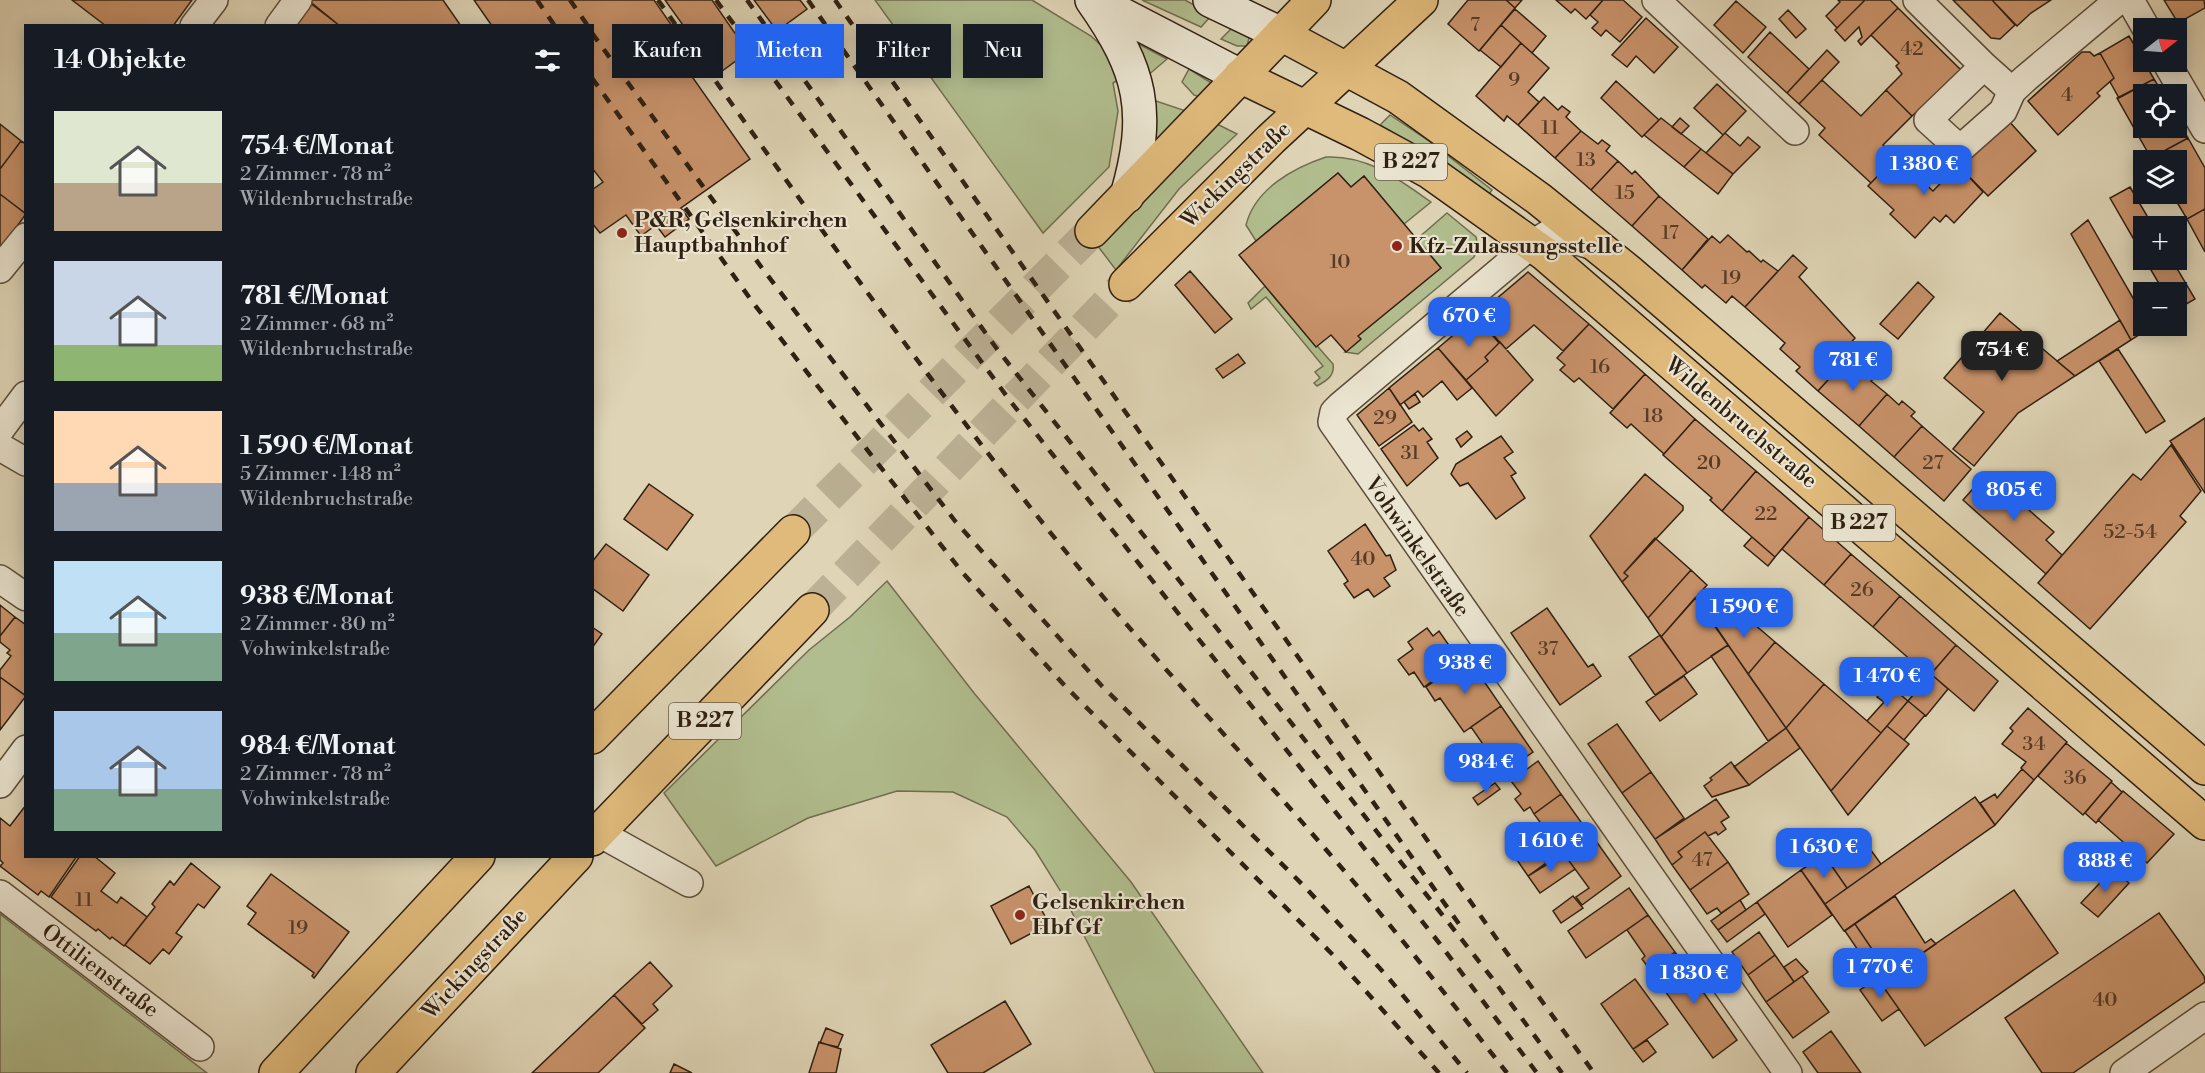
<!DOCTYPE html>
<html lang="de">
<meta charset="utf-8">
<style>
:root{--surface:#171b24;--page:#20242c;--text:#f1f3f6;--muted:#9ea1a6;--accent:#2563eb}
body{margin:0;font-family:"Libre Bodoni",serif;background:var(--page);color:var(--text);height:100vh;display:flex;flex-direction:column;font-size:22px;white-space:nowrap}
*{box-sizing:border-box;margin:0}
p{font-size:20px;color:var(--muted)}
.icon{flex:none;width:33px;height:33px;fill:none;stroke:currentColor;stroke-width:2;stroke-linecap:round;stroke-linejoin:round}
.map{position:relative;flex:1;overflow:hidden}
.drawer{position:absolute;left:24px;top:24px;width:570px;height:834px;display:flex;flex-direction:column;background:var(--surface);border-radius:0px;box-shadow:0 3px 15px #0003}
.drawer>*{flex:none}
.guide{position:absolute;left:612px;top:24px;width:570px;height:54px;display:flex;gap:12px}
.needle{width:39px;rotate:73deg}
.buttons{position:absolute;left:2133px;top:18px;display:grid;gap:12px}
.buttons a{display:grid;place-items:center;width:54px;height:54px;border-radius:0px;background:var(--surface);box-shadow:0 3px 15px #0003;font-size:30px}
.price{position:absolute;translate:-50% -51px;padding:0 14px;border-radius:12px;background:var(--accent);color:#fff;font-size:20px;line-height:39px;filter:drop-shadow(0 2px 3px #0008)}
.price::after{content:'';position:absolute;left:50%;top:36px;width:18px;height:14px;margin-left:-9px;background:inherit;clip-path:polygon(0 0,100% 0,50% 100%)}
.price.active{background:#222;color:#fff}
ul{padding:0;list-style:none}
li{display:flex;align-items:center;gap:18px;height:150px;padding:0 30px}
li span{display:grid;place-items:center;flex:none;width:168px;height:120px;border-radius:0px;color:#555}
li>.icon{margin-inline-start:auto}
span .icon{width:72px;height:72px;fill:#fffc;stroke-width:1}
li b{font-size:26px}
h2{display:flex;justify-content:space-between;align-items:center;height:72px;padding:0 30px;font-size:26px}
.tag{padding:0 21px;border-radius:0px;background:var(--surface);box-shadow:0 3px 15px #0003;font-size:21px;line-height:54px}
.tag.active{background:var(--accent);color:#fff}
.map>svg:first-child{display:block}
.green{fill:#b1bd8e;stroke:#706e50;stroke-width:1.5}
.building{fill:#c8926a;stroke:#302012;stroke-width:1.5}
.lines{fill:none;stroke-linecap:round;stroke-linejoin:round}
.primary-tunnel{stroke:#bcb195;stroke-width:33;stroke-dasharray:33 16;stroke-linecap:butt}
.street-casing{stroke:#5c4d3b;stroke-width:30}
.secondary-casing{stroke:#302012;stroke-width:36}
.primary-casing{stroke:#302012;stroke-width:36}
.street{stroke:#eae4d0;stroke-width:27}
.secondary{stroke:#eae4d0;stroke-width:33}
.primary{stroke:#e0ba7b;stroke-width:33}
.rail{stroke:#302012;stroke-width:4.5;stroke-dasharray:10 10;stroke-linecap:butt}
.poi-dot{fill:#8f2418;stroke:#eae4d0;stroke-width:2}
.labels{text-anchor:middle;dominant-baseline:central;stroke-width:4.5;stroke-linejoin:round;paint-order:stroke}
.number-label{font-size:20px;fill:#563c28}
.shield{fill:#eae4d0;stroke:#685b4b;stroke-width:1.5}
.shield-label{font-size:21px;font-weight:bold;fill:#302012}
.street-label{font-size:22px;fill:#302012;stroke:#eae4d0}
.poi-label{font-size:22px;font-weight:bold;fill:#302012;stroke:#eae4d0;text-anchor:start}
</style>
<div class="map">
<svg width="2205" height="1073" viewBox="0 0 2205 1073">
<rect width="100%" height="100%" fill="#dfd5b6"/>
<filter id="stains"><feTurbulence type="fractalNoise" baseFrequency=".00333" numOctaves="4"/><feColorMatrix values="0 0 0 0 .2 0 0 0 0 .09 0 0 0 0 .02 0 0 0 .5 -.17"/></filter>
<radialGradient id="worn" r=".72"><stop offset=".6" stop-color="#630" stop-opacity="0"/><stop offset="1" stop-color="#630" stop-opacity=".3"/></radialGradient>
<path class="green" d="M875,0h157l59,36 17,16 15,25 -10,6 5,28 -9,56 -66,66z
M1142,0h43l27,15 -11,12z
M1236,24l14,10 -3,12h-10l-16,-7z
M1135,42l32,17 -21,18z
M1189,69l24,15 -13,13 -6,-2 -12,-13z
M1150,99l36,12 -34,38z
M1390,115l39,26 63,49 -4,6 -58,-42 -50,-29z
M1217,124l20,10 -58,55 -63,81 -19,-25z
M1326,157c42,-2 72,22 105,45l-27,22 -40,-48 -13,11 -13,-14 -82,68 -10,-16c9,-36 47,-57 80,-68z
M1447,213l29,24 2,10 -4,10 -116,97 -13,-2 15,-12 -2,-4 83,-68 -24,-29z
M1265,286l68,78c2,12 -7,17 -16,22l-3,-3 6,-5 -5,-6 8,-6 -57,-69 -15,12 -3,-6z
M887,581l87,112 157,189 132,191h-108l-92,-178 -28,-45 -28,-33 -54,-25 -56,-1 -89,27 -92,48 -52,-73 145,-143 41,-33z
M0,914l207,159h-207z"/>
<path class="building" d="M72,0h120l-19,26h-67z
M308,0h135l18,26h-121z
M474,0h180l30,43 -10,8 76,108 -69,49 8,11 -24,18 -9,-12 -15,11 -15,-21 -26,18 -8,-10v-33l11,-8 -11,-14v-142h-100z
M665,0h47l36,52 -30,22z
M754,0h46l7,9 -30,22z
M1468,0h38l9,8 -36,43 -31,-27z
M1506,0h16l-7,8z
M1556,0h47l-17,19 -11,-10 -4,4z
M1603,0h20l19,17 -22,25 -14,-12 -5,6 -9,-8 6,-6 -8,-7z
M1838,0h27l-28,28 -11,-12 14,-14z
M1865,0h25l8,8 -37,37 -3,-4 4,-4 -3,-10 -14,14 -10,-11z
M1953,0h39l23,25 -15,14 -9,-1z
M1992,0h59l-20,13 -14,13z
M2164,0h40l1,8 -27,15z
M1736,1l30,26 -23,26 -29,-28z
M310,3l30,23h-48z
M1898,8l64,63 -50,45 -26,-26 16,-16 -6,-8 3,-3 -28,-28z
M1515,9l31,27 -14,17 -31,-28z
M1788,10l18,19 -10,9 -17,-19z
M1646,18l32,29 -24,26 -18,-17 -9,11 -15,-12z
M1501,25l20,18 -20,24 -21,-17z
M1770,32l39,37 -22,24 -39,-36z
M2129,36l25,43 -35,19 -9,-16 4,-4 -14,-25z
M1521,43l28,25 -21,24 11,10 -21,23 -11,-9 -3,5 -28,-25z
M1827,50l12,12 -40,42 -12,-11z
M2082,52h8l4,4 6,-3 14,25 -17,15 3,3 -42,39 -30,-34z
M2154,79l9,15h-19v34h32v-10l12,20 -37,20 -34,-60z
M1822,80l39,36 25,-26 26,26 -29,29 13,12 -25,26 -52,-48 6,-7 -26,-24z
M1616,81l43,39 -17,17 -41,-39z
M1717,84l29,27 -23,24 -29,-27z
M1544,97l14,13 4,-4 8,6 -4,5 15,14 -26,27 -37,-33z
M1661,118l40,31 -17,18 -40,-32z
M1680,118l9,8 -8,8 -9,-7z
M2007,119l29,32 -48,45 -31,-32z
M0,124l21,17 -21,28z
M1581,131l17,13 4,-4 8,6 -4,5 12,10 -27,29 -36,-32z
M1725,133l15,13 8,-9 12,10 -27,27 -27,-21z
M2188,138l17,30v41l-18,10 -15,-25h4v-34h-23l-2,-2z
M21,141l5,3v70l-26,-20v-25z
M1701,149l32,25 -15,20 -34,-27z
M1896,157l37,34 25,-26 25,27 -29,31 -8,-8 -6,7 -6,-5 -19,21 -25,-24 4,-4 -26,-24z
M1618,161l14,13 3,-3 24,25 -27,30 -41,-36z
M1338,173l13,14 13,-11 77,92 -83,68 3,3 -15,13 -15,-17 -15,12 -77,-92z
M2130,187l23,39h-9v31l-34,-59z
M0,194l26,20 -25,34 -1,-1z
M1659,196l49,43 -26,31 -50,-44z
M2205,209v43l-18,-33z
M2088,220l56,97v9l6,2 -19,12 -60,-106z
M1728,235l19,17 2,-1 12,11 2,-2 15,11 -33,36 -13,-11 -6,7 -21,-18 -3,3 -20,-18 30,-34 8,7z
M1793,255l14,13 -8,9 56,61 -11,12 6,6 -32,35 -22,-20 4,-4 -20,-18 5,-6 -40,-36z
M2145,260h27l23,39 -19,11v-18h-12z
M1190,271l42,48 -17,14 -40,-48z
M1528,272l61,52 -26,27 -29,-26 -28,24 -30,-33z
M1918,282l16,15 -36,42 -18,-15z
M2000,313l75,63 -57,37 -44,53 -21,-17 31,-37 -40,-34z
M1476,316l23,27 -14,14 3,4 -22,19 -28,-32z
M2120,320l11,20 -56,36 -18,-15z
M1589,324l56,50 -32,35 -34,-31 -5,4 -14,-12 5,-5 -8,-7z
M1500,342l33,38 -37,36 -30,-36 22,-19 -3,-4z
M1438,348l34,40 -15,12 -15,-19 -19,16 -5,-6 -18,14 -11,-17z
M2118,349l47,72 -19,12 -47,-72z
M1238,354l7,9 -22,15 -7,-9z
M1847,359l11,10 4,-4 13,12 -4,4 16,13 -28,32 -41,-35z
M1645,374l50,45 -31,35 -33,-30 -4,4 -17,-15z
M1389,388l23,34 -33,24 -22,-31z
M1415,394l5,8 -11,7 -5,-7z
M1887,394l12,11 3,-4 13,11 -4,4 11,10 -28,31 -35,-31z
M2205,418v75l-35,-52z
M1695,419l61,52 -34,40 -12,-11 2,-2 -49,-43z
M1414,425l5,6 4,-3 9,11 -5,3 11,16 -31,28 -26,-37z
M1922,426l49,43 -27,32 -50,-44z
M1467,431l5,6 -11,10 -5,-8z
M1501,436l12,16 -9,6 12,15 -5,3 14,22 -29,21 -28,-36 -8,3 -9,-12 5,-10z
M2171,445l30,46 -21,25 6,6 -96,107 -52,-46 95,-109 8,6z
M1756,471l53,46 -34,40 -53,-46z
M1987,473l67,59 -8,8 16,15 -16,19 -83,-74z
M1645,474l38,32v4l-59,63 4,3 -6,6 -32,-46z
M649,484l44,31 -26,35 -43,-31z
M1809,517l42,37 -27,31 -42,-36z
M1365,524l21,32 4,-1 6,15 -12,8 6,8 -16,11 -6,-8 -14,9 -10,-14 4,-3 -20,-30z
M1752,537l23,20 -7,9 -24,-20z
M1655,538l36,32 -43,48 -26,-36 6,-6 -4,-3z
M606,544l43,31 -26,36 -31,-23v-26z
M1851,554l49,42 -27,31 -49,-42z
M1691,570l16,15 -46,52 -13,-19z
M1900,596l56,49 -27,31 -56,-49z
M1695,598l33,47 -41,28 -26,-36z
M0,605l15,12 -15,19z
M1733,606l42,36 -27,32 -32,-47z
M1547,608l41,59 5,-3 8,12 -41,29 -49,-72z
M15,617l11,8v71l-26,-19v-7l11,-14 -4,-3 3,-3 -10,-8v-6z
M592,627l10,7 -10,14z
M1427,628l6,8 6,-5 21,30 -36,26 -10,-15 -5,3 -11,-15 15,-11 -5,-7z
M1660,635l27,38 -32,22 -26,-38z
M1775,642l49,42 -38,44 -38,-54z
M1728,645l58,83 -18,13 -57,-85z
M1956,645l42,36 -24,30 -43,-37z
M1468,658l33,48 -37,26 -24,-34 -5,3 -9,-14z
M1931,674l17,15 -22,27 -18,-15z
M1684,676l13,18 -37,27 -14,-19z
M0,677l26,19 -26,34z
M1824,684l57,49 -50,58 -45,-63z
M1888,684l20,17 -27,32 -14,-12 17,-19 -7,-5z
M1908,701l17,14 -21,25 -17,-14z
M1501,706l32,46 -30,21 -32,-46z
M2028,708l39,34 -33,38 -13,-12 5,-6 -24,-18 11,-13 -3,-3z
M1617,724l34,48 -29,21 -34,-49z
M1887,726l22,18 -61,71 -17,-24z
M1786,728l14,20 -51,37 -15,-18z
M2066,743l46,38 -29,34 -45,-39z
M1538,761l23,33 -27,20 -4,-7 -6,4 -9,-12 6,-5 -10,-13z
M1731,762l18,23 -37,12 -8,-11 8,-6 -2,-2z
M2022,769l12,11 -39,45 -15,-22 15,-9 2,4z
M1651,772l33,46 -29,21 -33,-46z
M2111,782l11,10 -26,31 -11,-10z
M1495,783l5,6 -22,16 -5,-7z
M2123,791l51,43 -27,29 -49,-43z
M1561,794l25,35 -27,19 -25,-34z
M1975,797l20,28 -151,106 -19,-27z
M1716,799l13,18 -8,5 5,7 -8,6 -2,-3 -8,4 -3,-4 -27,20 4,5 -10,8 -17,-26z
M26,805v51h51l-28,41 -8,-6 -3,4 -38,-29 3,-3 -3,-3v-42l10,8z
M1857,831l24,33 -34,24 -23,-33z
M1705,832l23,30 -38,28 -18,-25 10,-8 -4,-5z
M1591,834l30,42 -39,29 -6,-8 13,-9 -25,-34z
M1534,846l12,17 -18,13 -13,-19z
M1564,854l11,15 -35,24 -12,-17z
M1824,855l23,33 -22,16 -24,-34z
M80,856h14l21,17 -14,18 16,12 4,-6 26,20 -23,29 -12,-9 -2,2 -12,-10 -2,2 -45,-34z
M1728,862l21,32 -28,19 -4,-5 -10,6 -17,-24z
M191,863l29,24 -16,21 -6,-4 -22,29 6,4 -13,17 -6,-5 -13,15 -25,-19 30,-38 -3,-3 18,-23 4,4z
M2113,869l16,14 -31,34 -17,-14z
M1801,870l31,45 -44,32 -31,-45z
M271,874l78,58 -35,46 -2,-2 2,-3 -66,-49 8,-11 -9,-7z
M1029,886l20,38 -38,20 -20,-38z
M1629,888l19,27 -62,43 -18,-27z
M2014,890l44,63 -133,93 -45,-64z
M1573,896l10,12 -22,15 -8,-12z
M1895,896l30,47 6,-4 5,5 -46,32 -35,-52z
M1740,900l6,10 -28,20 -7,-9z
M1757,902l8,12 -38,28 -9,-12z
M2159,913l45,63 1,6 -132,91h-31l-37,-55z
M1648,915l27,37 -25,18 -8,-11 3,-3 -18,-26z
M1855,924l21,31 -10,7 -21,-31z
M1759,932l16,23 -27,20 -16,-23z
M1675,952l62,88 -24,18 -63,-88z
M1775,955l19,27 -28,20 -18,-27z
M1876,955l14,21 -10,6 -14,-20z
M1796,959l12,13 -14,10 -10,-15z
M650,962l22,24 -19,18 5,6 -16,14 -28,-29z
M1802,976l27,36 -36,26 -27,-36z
M1877,978l22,31 -17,12 -22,-31z
M1635,979l33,45 -35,25 -32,-45z
M614,995l31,33 -47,45h-66z
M1005,1001l26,43 -48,29h-35l-17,-28z
M826,1028l17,7 -5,12 -18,-4z
M1831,1031l30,42h-43l-15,-21z
M1647,1040l9,12 -13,10 -10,-13z
M819,1042l22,7 -5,24h-27z
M674,1064l18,9h-22z"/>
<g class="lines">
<path class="primary-tunnel" d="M793,532l299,-301
M812,610l314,-326"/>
<g class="street-casing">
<path id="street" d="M1656,0l139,131
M1917,0l67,66
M2130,0l16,28
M194,26l20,-26
M279,26l19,-26
M2166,62l39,67
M2012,91l-28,-25 -56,54 32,29 43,-38 9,-20 14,-13 93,-78
M1594,246l-44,-13 -19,12 -191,161 -6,6 -2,10 456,651
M0,269l26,-32
M0,430l26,-35
M0,447l26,15
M0,579l26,18
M0,784l26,-35
M592,829l97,54
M0,894l200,153
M2124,1073l81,-57"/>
</g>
<g class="secondary-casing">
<path id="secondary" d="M1092,0c50,71 59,112 35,196
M1094,0l146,76
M1210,0l71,34"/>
</g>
<g class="primary-casing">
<path id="primary" d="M1281,34l117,63 141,102 89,72 577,497
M1240,76l120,58 70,38 115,82 660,569
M1092,231l222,-231
M1126,284l145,-145 150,-139
M592,737l201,-205
M592,839l220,-229
M276,1073l202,-217
M373,1073l203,-217"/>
</g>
<use href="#street" class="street"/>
<use href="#secondary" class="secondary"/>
<use href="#primary" class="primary"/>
<path class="rail" d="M537,0l18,26
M570,0l18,26
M658,0c138,194 275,390 426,574 81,98 168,189 250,285 60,69 116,141 173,214
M716,0l295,402 429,542 97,129
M747,0l250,349 495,629 70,95
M808,0l651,924
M835,0l664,942 95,131
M592,33l170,235 193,253 146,164 203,201 82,89 81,98
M592,78l162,226 208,268 103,114 272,273 102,114"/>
</g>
<g class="poi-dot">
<circle cx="622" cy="233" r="6"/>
<circle cx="1397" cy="246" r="6"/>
<circle cx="1020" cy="915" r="6"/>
</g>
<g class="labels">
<g class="number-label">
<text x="1475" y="25">7</text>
<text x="1912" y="49">42</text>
<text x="1514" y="80">9</text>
<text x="2067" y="95">4</text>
<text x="1550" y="128">11</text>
<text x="1586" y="160">13</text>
<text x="1625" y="193">15</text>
<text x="1670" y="233">17</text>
<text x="1340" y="262">10</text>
<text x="1731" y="278">19</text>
<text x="1600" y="367">16</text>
<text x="1653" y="416">18</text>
<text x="1385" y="418">29</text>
<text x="1410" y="453">31</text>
<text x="1709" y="463">20</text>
<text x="1933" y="463">27</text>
<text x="1766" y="514">22</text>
<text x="2130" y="532">52-54</text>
<text x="1363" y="559">40</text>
<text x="1862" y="590">26</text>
<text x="1548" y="649">37</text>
<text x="2034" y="744">34</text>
<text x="2075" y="778">36</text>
<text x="1702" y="860">47</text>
<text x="84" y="900">11</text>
<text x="298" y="928">19</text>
<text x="2105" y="1000">40</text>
</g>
<g class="shield">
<rect x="1375" y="144" width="72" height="36" rx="4.5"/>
<rect x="1823" y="505" width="72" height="36" rx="4.5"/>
<rect x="669" y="703" width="72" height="36" rx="4.5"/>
</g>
<g class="shield-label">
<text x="1411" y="162">B 227</text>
<text x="1859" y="523">B 227</text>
<text x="705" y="721">B 227</text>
</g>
<g class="street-label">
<text transform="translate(1236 175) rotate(-44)">Wickingstraße</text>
<text transform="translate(1741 423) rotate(40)">Wildenbruchstraße</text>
<text transform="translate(1417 547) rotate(55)">Vohwinkelstraße</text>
<text transform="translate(475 964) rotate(-47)">Wickingstraße</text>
<text transform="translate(100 971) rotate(37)">Ottilienstraße</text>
</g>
<g class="poi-label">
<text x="634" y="220">P&amp;R, Gelsenkirchen<tspan x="634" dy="25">Hauptbahnhof</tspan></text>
<text x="1409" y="246">Kfz-Zulassungsstelle</text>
<text x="1032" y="902">Gelsenkirchen<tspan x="1032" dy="25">Hbf Gf</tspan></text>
</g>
</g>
<rect width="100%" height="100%" filter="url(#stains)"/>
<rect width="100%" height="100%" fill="url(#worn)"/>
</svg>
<div class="buttons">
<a><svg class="needle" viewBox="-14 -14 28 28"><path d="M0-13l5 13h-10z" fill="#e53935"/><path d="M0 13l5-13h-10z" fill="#9ea1a6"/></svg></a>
<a><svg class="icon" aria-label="locate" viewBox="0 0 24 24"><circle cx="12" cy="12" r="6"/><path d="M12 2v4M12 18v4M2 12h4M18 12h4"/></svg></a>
<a><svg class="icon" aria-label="layers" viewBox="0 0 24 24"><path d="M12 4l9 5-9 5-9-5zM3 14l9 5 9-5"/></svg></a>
<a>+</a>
<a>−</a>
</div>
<b class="price" style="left:1924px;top:196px">1 380 €</b>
<b class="price" style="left:1469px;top:348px">670 €</b>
<b class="price active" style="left:2002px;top:382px">754 €</b>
<b class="price" style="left:1853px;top:392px">781 €</b>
<b class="price" style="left:2014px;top:522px">805 €</b>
<b class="price" style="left:1744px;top:639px">1 590 €</b>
<b class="price" style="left:1465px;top:695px">938 €</b>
<b class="price" style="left:1887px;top:708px">1 470 €</b>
<b class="price" style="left:1486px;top:794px">984 €</b>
<b class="price" style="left:1551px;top:873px">1 610 €</b>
<b class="price" style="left:1824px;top:879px">1 630 €</b>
<b class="price" style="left:2105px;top:893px">888 €</b>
<b class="price" style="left:1880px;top:999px">1 770 €</b>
<b class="price" style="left:1694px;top:1005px">1 830 €</b>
<div class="guide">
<a class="tag">Kaufen</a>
<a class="tag active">Mieten</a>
<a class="tag">Filter</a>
<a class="tag">Neu</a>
</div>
<section class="drawer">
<h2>14 Objekte<svg class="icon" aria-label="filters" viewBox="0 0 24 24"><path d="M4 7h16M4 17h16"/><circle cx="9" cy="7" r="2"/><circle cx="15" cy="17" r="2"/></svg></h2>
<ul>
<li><span style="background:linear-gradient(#dfe7d0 60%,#b9a48a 0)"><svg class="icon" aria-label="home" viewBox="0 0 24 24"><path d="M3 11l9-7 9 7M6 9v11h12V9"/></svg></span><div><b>754 €/Monat</b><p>2 Zimmer · 78 m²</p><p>Wildenbruchstraße</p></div></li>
<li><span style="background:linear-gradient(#c9d6e8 70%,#8fb573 0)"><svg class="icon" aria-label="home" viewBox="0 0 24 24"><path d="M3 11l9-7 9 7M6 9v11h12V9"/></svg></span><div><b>781 €/Monat</b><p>2 Zimmer · 68 m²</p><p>Wildenbruchstraße</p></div></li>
<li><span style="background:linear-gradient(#ffd9b3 60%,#9aa5b1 0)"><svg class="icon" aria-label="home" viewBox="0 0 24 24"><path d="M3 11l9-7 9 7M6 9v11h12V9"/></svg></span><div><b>1 590 €/Monat</b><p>5 Zimmer · 148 m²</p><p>Wildenbruchstraße</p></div></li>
<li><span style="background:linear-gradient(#bfe0f5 60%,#7fa58c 0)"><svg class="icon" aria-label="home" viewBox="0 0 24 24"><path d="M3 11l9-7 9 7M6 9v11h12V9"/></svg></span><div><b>938 €/Monat</b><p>2 Zimmer · 80 m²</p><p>Vohwinkelstraße</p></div></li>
<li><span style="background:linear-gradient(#a9c7e8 65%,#7fa58c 0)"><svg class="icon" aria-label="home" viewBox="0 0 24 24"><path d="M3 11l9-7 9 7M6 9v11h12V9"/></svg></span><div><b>984 €/Monat</b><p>2 Zimmer · 78 m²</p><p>Vohwinkelstraße</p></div></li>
</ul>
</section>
</div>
